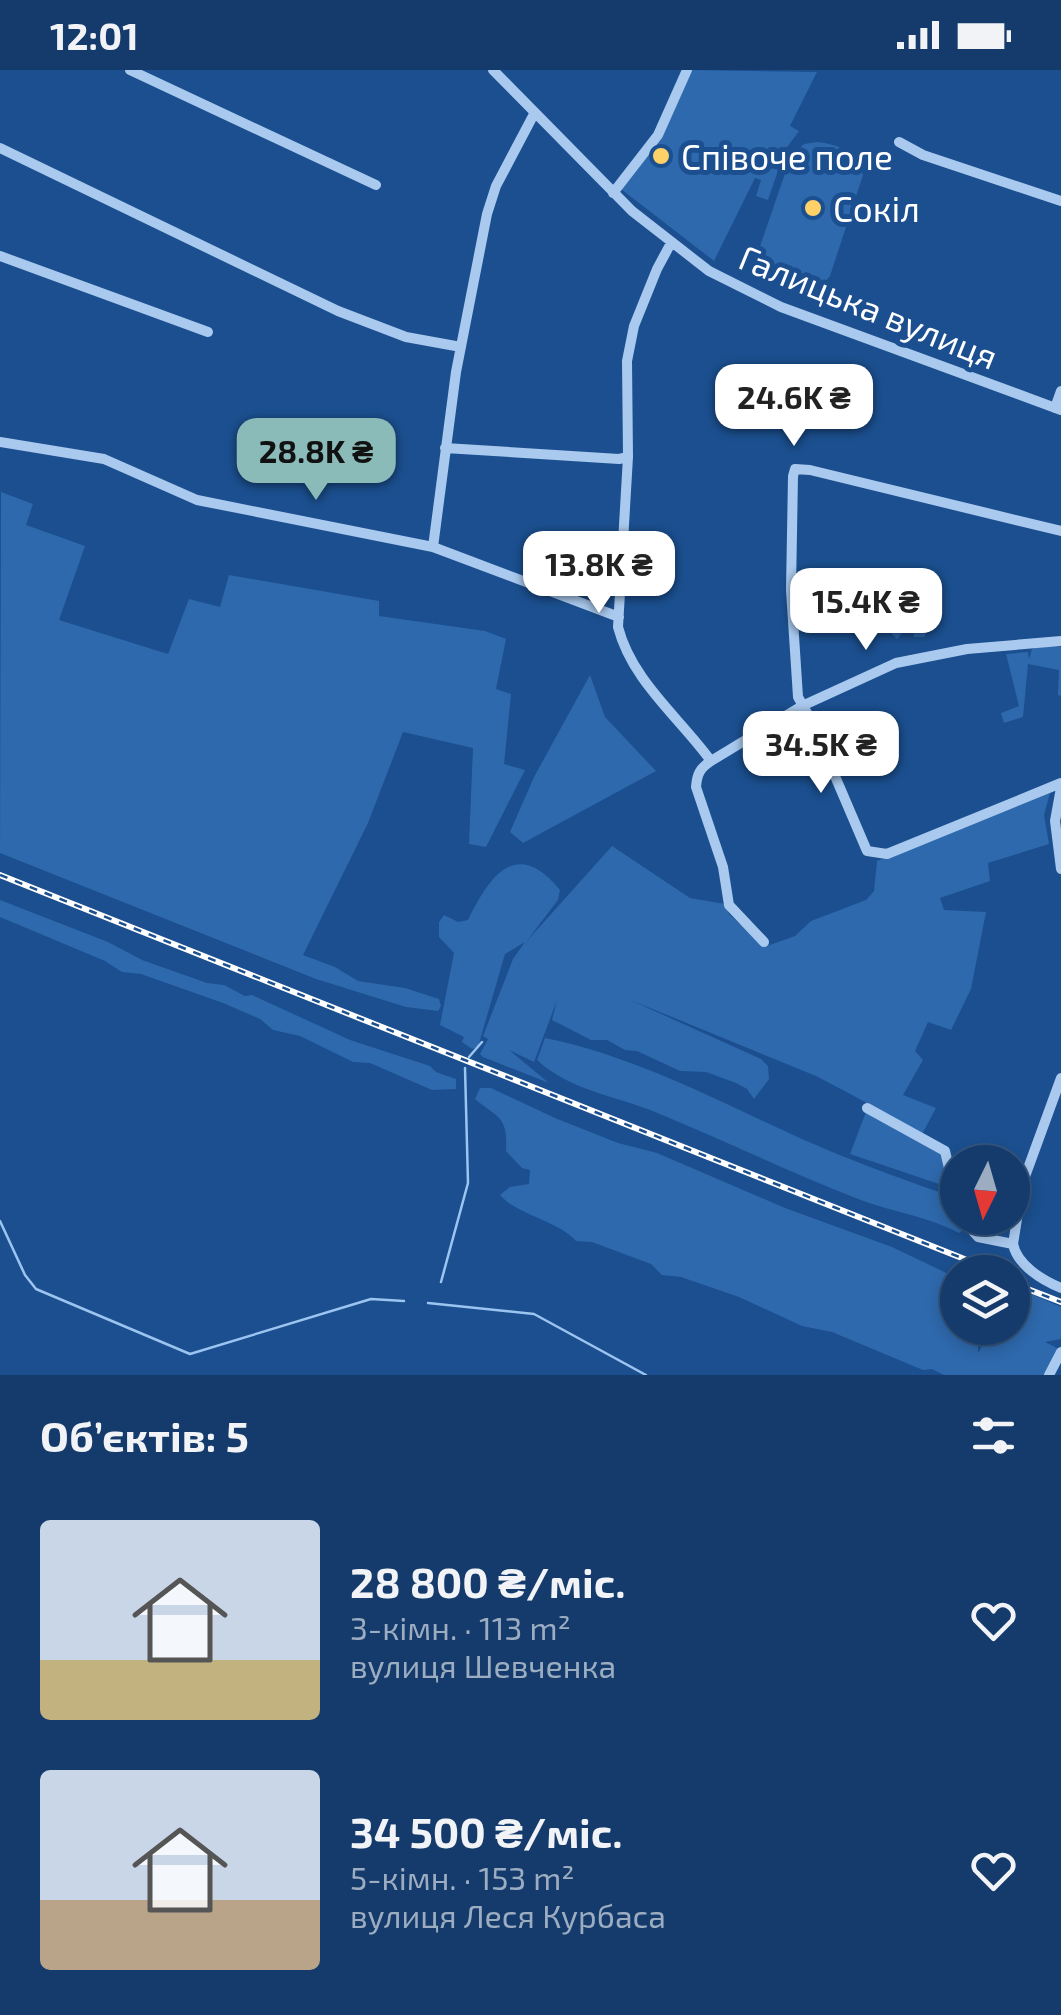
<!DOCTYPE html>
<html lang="uk">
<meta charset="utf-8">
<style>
:root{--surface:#143b6b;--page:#214673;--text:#f1f3f6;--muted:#9dadc1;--line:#33557e;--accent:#8bbbb9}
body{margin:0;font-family:"Exo 2",sans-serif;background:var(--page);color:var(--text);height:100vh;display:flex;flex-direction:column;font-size:38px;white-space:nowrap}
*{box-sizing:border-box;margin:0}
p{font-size:32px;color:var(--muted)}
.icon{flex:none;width:55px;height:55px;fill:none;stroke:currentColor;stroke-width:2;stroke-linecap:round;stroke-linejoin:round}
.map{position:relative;height:1305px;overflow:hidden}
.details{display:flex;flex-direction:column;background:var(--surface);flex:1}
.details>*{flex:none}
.needle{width:65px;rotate:185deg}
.buttons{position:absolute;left:940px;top:1075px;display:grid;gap:20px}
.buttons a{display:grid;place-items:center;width:90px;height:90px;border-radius:50%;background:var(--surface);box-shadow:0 5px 15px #0003,0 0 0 2px var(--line);font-size:50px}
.price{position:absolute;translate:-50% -85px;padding:0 22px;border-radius:20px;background:#fff;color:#222;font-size:32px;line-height:65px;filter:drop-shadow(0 2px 5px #0008)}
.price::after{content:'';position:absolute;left:50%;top:60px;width:30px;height:22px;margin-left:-15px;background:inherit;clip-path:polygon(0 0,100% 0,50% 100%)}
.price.current{background:var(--accent);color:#111}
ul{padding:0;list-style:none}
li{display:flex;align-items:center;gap:30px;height:250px;padding:0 40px}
li span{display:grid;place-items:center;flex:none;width:280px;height:200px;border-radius:10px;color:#555}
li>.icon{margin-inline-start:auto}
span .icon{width:120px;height:120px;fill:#fffc;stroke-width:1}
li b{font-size:42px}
h2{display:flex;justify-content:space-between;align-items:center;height:120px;padding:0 40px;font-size:42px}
.status{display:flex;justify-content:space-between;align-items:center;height:70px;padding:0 50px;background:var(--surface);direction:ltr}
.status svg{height:28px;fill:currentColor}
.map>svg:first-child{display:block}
.green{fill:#2e69ad}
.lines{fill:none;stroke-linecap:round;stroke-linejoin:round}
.stream{stroke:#9cc4f0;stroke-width:2.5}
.minor{stroke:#a9c9ee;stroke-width:10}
.rail-casing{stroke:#fff;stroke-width:6}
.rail{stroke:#1b4f8f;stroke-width:2.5;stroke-dasharray:8;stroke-linecap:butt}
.poi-dot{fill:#ffd166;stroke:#1b4f8f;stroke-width:4}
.labels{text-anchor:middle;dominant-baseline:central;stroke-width:10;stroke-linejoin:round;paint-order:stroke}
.poi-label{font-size:35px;fill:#fff;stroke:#1b4f8f;text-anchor:start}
.street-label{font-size:35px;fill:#fff;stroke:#1b4f8f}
</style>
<div class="status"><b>12:01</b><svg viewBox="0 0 49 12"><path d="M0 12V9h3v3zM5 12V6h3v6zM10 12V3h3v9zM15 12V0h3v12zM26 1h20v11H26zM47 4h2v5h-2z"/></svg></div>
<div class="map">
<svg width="1061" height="1305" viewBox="0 0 1061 1305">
<rect width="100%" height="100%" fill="#1b4f8f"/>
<path class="green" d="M691,0l126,2 -27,54 9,5 -14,19 -17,50 -12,-4 5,-16 -6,-2 -41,83 -93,-72z
M817,72c22,2 40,11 46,33l-33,101c-21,29 -65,11 -73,-21l34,-99 13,-12z
M1,422l32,12 -7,21 59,21 -26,74 109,34 21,-55 31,8 9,-32 150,26v15l106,15 21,8 -10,50 15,5 -7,70 21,6 -39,77 -17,-3 4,-96 -70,-16 -35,91 -65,132 32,12 23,14 47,7 34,11 2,7 -3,5 -32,-4 -90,-28 -316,-126z
M839,516l88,2 -2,49h-11l-1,-16 -16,18 -6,-6h-10l-1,-10h-7l-1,-4h-22l-1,-23 -9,-1z
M1042,576l19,1v49l-3,-1 1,-25 -31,-6 -5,53 -19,6 -3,-10 18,-7 -13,-52 22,-2 1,7 3,-10z
M590,605l15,42 51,54 -133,72 -13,-11 24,-55z
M1050,723l-6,22 5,29 -61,19 2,18 -50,17 4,12 42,2 -15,77 -20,41 -23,-8 -13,29 8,9 -20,35 33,13 -16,30 22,14 9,36 -101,-34 19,-50 -53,-28 -188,-77 133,60 7,7 1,13 -15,20 -7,-10 -11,-6 -30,-11 -26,-1 -43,-20 -12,-1 -18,-10h-16l-39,-20 5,-20 -23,62 -25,-12 40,33 -66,-26 -3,-3 8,-15 -5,-3 30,-77 12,-17 -20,12 -27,93 -6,2 -10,-7 2,-5 -24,-12 14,-72 -15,-16v-15l5,-7 14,7 10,-2c22,-45 49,-83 92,-30l-2,10 -32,42 86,-96 78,52 35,6 4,10 35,33 31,-11 16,-15 55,-21 8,-9 3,-30z
M0,830l108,42 34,18 65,23 17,2 21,11 7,-1 98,45 80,26 6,6 20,7v10l-24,1 -62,-27 -17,-1 -53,-26 -27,-6 -13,-11 -37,-16 -82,-29 -19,-2 -17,-11 -105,-44z
M545,968c90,18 175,64 257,101 45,20 91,37 137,53l11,5 8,21 8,10 -7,5c-32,-17 -67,-21 -101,-34 -69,-27 -135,-59 -203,-87 -39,-16 -86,-22 -118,-52z
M480,1018h11l64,30 63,25 39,10 128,55 107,39 65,31 1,50h30l-10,11v14c14,-22 11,-27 39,-25l-4,-5v-37l48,21v32l-16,3 14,7 -14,26h-101l-12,-6 -9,1 -91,-38 -30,-6 -63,-29 -58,-20 -19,-2 -11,-11 -59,-22 -16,-1c-17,-20 -59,-26 -76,-46l10,-8 19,-3 1,-14 -8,-2 -16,-17c2,-35 -7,-32 -31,-52z"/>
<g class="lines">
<path class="stream" d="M469,987l13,-15
M0,1151l25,54 11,14 154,65 181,-55 33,2
M441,1212l27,-99 -3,-115
M428,1233l106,11 112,61"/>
<path class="minor" d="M130,0l246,115
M493,0l139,141 77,60 72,36 280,103
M899,72l24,13 138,46
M0,78l338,163 68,26 55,10
M613,123l45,-58 29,-65
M671,173l-14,26 -23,57 -7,35 1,96 -10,170c14,54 61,90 93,134 -11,7 -14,13 -15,26l27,80 6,38 35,37
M0,186l208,76
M1055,338l6,-17
M0,372l104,17 93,41 236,47 186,70
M445,378l174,11 9,-2
M1061,461l-251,-61 -15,-1 -2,7 -2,114 7,107 13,23 56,131 20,3 174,-71
M433,477l23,-175 31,-158 9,-28 38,-72
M711,691l91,-55 94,-43 71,-14 94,-8
M1061,718l-6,33 6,48
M1061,1008l-38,104 -10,62c4,21 29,36 48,44
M867,1038l78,43 13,55
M961,1148l17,19 35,7
M1049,1305l12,-23"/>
<g class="rail-casing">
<path id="rail" d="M0,805l997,397
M1012,1213l49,19"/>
</g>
<use href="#rail" class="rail"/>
</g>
<g class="poi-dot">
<circle cx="661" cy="86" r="10"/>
<circle cx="813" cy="138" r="10"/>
</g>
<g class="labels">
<g class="poi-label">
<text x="681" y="86">Співоче поле</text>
<text x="833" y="138">Сокіл</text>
</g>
<g class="street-label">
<text transform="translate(869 236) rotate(22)">Галицька вулиця</text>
</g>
</g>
</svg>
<div class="buttons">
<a><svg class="needle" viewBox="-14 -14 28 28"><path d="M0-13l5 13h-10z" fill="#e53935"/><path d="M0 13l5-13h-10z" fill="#9dadc1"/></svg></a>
<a><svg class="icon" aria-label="layers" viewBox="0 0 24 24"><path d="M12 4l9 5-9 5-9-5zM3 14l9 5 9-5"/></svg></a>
</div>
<b class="price" style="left:794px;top:379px">24.6K ₴</b>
<b class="price current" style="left:316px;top:433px">28.8K ₴</b>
<b class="price" style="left:599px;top:546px">13.8K ₴</b>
<b class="price" style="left:866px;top:583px">15.4K ₴</b>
<b class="price" style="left:821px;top:726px">34.5K ₴</b>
</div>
<section class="details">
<h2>Об’єктів: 5<svg class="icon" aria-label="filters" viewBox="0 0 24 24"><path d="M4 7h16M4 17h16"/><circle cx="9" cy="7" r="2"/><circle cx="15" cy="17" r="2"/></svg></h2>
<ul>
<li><span style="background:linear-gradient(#c9d6e8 70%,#c2b280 0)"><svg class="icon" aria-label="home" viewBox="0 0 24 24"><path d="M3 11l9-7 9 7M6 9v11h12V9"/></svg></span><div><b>28 800 ₴/міс.</b><p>3-кімн. · 113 m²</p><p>вулиця Шевченка</p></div><svg class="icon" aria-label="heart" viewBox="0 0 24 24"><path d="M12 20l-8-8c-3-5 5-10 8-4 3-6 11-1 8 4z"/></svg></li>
<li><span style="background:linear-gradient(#c9d6e8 65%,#b9a48a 0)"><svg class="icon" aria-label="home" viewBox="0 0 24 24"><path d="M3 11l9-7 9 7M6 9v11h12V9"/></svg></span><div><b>34 500 ₴/міс.</b><p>5-кімн. · 153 m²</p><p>вулиця Леся Курбаса</p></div><svg class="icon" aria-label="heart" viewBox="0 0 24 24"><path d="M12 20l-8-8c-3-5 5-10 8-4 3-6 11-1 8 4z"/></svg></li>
</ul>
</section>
